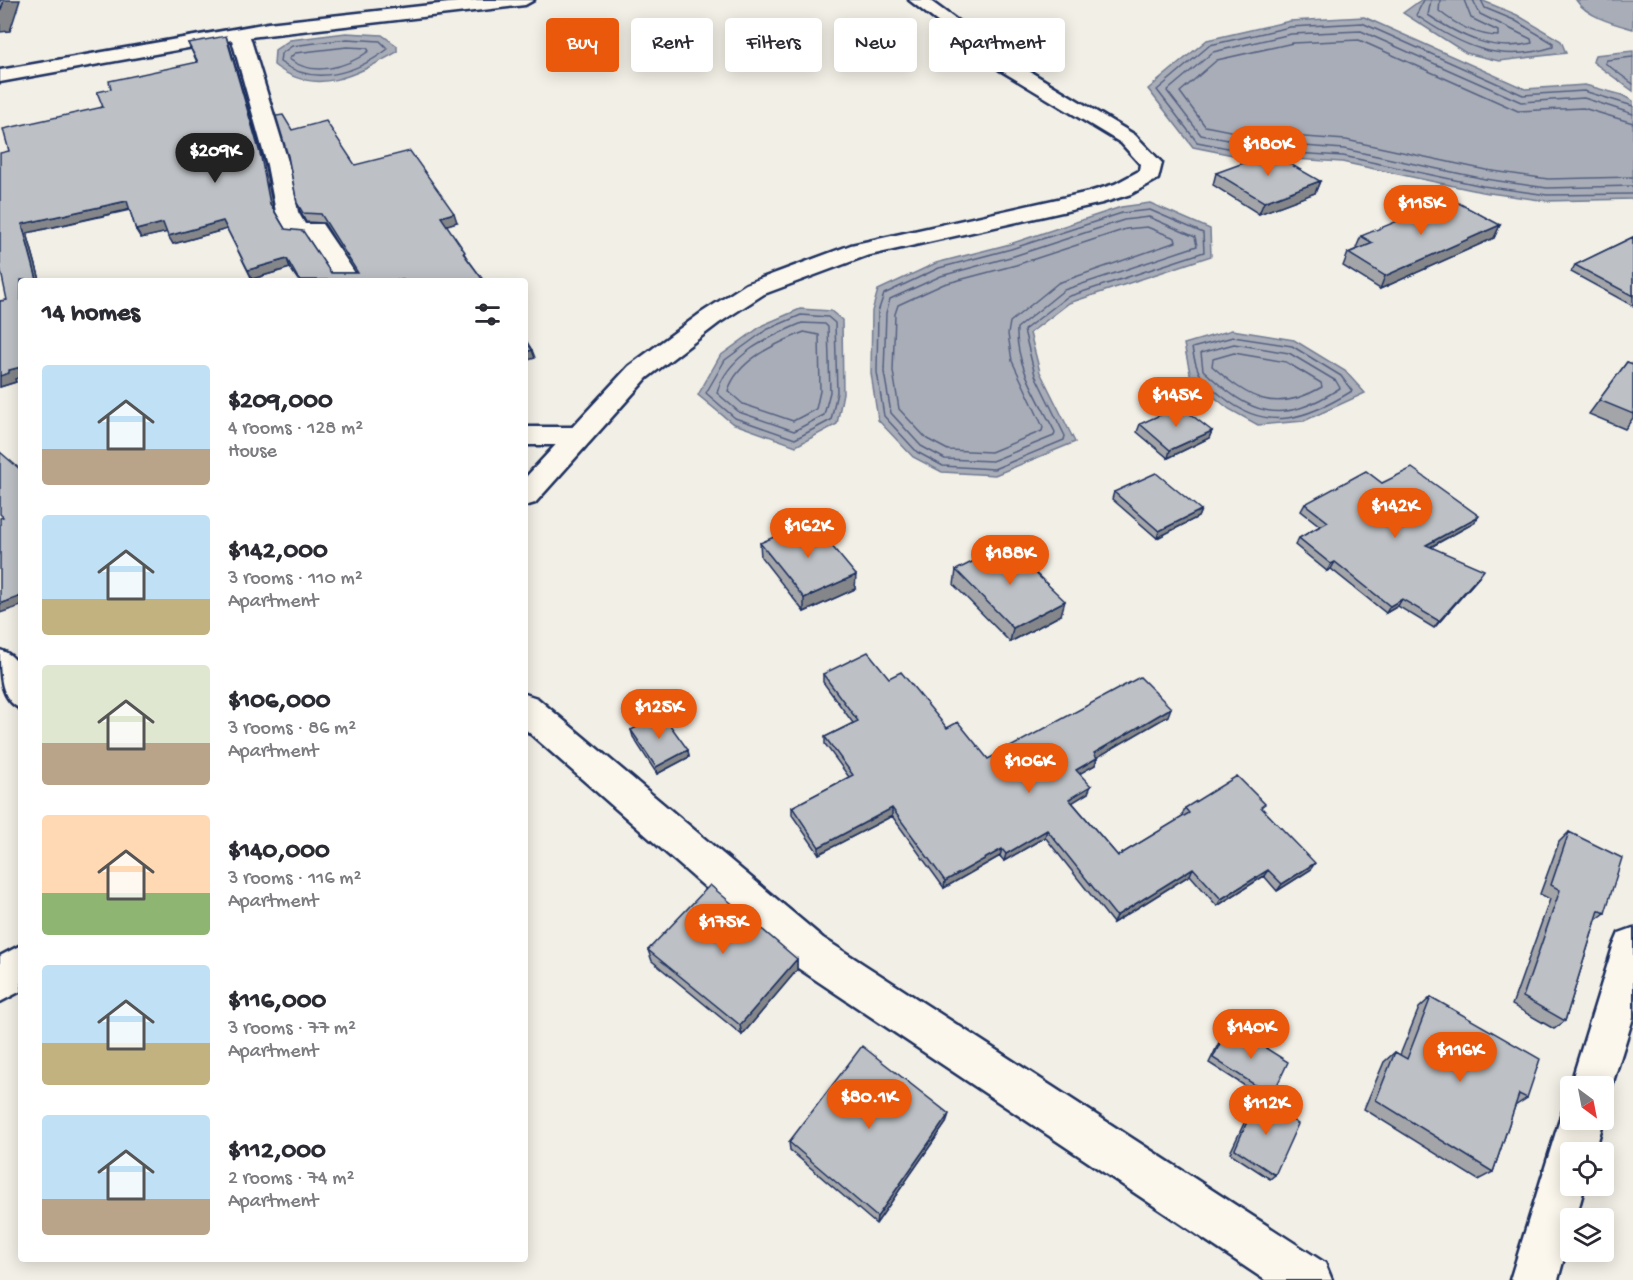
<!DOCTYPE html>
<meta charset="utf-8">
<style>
:root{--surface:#fff;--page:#f7f7f7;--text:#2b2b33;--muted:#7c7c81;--accent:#ea580c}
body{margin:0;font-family:"Gochi Hand",sans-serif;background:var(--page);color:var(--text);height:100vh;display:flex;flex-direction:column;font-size:22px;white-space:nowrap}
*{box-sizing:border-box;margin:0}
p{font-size:20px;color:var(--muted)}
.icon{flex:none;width:33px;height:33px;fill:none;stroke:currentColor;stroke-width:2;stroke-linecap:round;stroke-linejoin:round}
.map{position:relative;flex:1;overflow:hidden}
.panel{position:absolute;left:18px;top:278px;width:510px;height:984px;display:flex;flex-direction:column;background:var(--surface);border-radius:6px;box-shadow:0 3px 15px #0003}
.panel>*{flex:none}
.banner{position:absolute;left:546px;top:18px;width:570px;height:54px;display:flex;gap:12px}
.needle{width:39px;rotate:148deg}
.tools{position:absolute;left:1560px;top:1076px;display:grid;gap:12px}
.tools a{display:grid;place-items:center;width:54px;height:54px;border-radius:6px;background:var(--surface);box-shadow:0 3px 15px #0003;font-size:30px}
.price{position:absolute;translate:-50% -51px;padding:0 14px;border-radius:21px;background:var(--accent);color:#fff;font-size:20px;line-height:39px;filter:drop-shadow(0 2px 3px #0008)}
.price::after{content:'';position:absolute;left:50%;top:36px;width:18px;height:14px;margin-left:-9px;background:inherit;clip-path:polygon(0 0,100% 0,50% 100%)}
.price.selected{background:#222;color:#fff}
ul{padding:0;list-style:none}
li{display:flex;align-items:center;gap:18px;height:150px;padding:0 24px}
li span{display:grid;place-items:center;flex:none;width:168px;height:120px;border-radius:6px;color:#555}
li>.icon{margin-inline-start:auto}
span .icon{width:72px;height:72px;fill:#fffc;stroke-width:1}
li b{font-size:26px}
h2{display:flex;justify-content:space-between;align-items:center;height:72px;padding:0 24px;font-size:26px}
.chip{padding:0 21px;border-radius:6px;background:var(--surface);box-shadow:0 3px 15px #0003;font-size:21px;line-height:54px}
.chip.selected{background:var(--accent);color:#fff}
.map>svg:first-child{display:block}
.water{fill:#a9adb7;stroke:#707b93;stroke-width:1.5}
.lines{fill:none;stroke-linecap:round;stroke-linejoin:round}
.shore{stroke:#546182;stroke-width:1.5}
.minor-casing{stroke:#1b2f5e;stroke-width:5}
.tertiary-casing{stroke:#1b2f5e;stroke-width:5}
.minor{fill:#fbf7ec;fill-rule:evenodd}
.tertiary{fill:#fbf7ec;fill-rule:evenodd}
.wall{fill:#a3a5a9;stroke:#1b2f5e;stroke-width:1.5}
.shaded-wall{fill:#848689;stroke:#1b2f5e;stroke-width:1.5}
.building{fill:#bdc0c4;stroke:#1b2f5e;stroke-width:1.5}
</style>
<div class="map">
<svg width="1633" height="1280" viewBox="0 0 1633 1280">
<rect width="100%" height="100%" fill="#f2efe6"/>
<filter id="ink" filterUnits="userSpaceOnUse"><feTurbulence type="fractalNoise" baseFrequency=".0167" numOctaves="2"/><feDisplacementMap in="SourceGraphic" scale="12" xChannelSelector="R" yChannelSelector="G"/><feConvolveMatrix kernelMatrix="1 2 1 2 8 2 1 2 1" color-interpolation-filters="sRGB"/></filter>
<g filter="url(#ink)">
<path class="water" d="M1421,0h60l36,15 44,26 5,12 -67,8 -33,-8 -63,-40z
M1576,0h57v29c-18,-5 -46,-12 -57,-29z
M1364,17l161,72 60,-4 37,10 11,6v98l-86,2 -65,-9 -140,-30 -109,-7 -40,-8 -45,-58 59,-49 83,-19z
M346,33l36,2 15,11v6c-41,23 -81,46 -123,13l1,-15 15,-10z
M1633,51v40l-40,-29 2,-7z
M1150,203l60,26 1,27 -142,47 -39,30 10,39 35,70 -80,33 -53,-3 -29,-15 -35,-37 -7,-47 1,-62 6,-21 58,-27 74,-19 111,-37z
M800,309l31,2 11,9 1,73 -6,31 -41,22 -64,-23 -34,-28 22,-39 43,-31z
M1232,330l62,10 51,31 20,22 -61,28 -46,4 -29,-16 -38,-31 -7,-34z"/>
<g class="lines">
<path class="shore" d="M1424,0l-8,15c45,31 83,49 137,32v-4l-39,-23 -29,-12 -4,-8
M1431,0l-3,15c32,21 65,38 104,28l-1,-4 -51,-25 -7,-14
M1440,0l-1,11c17,14 37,24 59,25v-5l-27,-13 -7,-18
M347,39l33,2 8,8c-32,24 -73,38 -108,13l1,-8 11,-8z
M347,47l20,1 2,3c-23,17 -56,26 -80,8l6,-6z
M1633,57l-26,3 -2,3 28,21
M1633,106l-49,-15 -61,4 -161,-72 -72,4 -80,18 -53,45 40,52 36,7 110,7 140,30 64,9 86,-1
M1633,114l-49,-16 -63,4 -160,-71 -70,3 -78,18 -46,39 34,44 33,6 110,8 141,30 62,9 86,-2
M1633,123l-50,-15 -65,3 -159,-71 -66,3 -76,17 -37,32 25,34 30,6 111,8 140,30 62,9 85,-2
M1150,210l53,23 1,19 -137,45 -43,33 11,45 30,61 -1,4 -70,29 -51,-3 -26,-14 -33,-36 -7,-44 1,-60 6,-18 55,-26 72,-19 111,-36z
M1149,217l46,20 2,9 -133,44 -47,38c-2,37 22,72 38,104l-1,4 -62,25 -47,-2 -24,-13 -30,-33 -7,-41 2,-59 4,-14 51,-23 73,-20 110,-36z
M1147,227l28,11 1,4 -118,41 -48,39 -2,12 4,27 31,66 -1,4 -51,21 -43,-2 -21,-11 -28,-30 -6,-38 2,-57 3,-9 46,-21 72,-19 110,-36z
M801,315l27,2 7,6 2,69 -6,28 -36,19 -60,-21 -29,-25 19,-33 41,-30z
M802,323l23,1 3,3 2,65 -6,23 -30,16 -55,-19 -22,-19c10,-38 52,-56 85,-70z
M804,332l15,3 1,56 -4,18 -23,12 -50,-17 -15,-13c10,-32 48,-47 76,-59z
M1233,337l59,9 49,30 11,15c-45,28 -85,42 -129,6 -22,-17 -26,-22 -31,-49z
M1234,344l55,9 47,28 4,7c-60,39 -89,27 -137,-18l-2,-17z
M1234,353l52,9 35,21 1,4c-47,27 -73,12 -110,-21l1,-7z"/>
<g class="minor-casing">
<path id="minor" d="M476,0h58l-9,5 -275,32 39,128 9,47 7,12h17l38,56h-24l-28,-43h-18l-14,-25 -9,-47 -35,-125 -232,42v-12l268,-47z
M525,427h53l10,2 4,7 -4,7 -10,2h-53z
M0,650c27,9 21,35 21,59 -21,-9 -21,-35 -21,-59z
M525,694l12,4 286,240 502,325 7,17h-67l-470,-314 -270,-237z
M1633,928v90l-26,83 -3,2v-17h-34l43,-139 6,-14z
M1570,1101v18h34l-9,33h-25v33h15l-9,33h-6v18l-12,44h-48l50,-161 6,-16z"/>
</g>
<g class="tertiary-casing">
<path id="tertiary" d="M909,0h20l85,62 121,73 27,28 -4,16 -27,15 -29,9 -236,53 -102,38 -45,29 -72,55 -112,125 -10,3v-28l104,-112 72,-53 45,-29 105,-39 238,-53 26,-8 24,-13 1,-7 -19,-21 -121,-73z
M21,945v46l-21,11v-46z"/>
</g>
<use href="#minor" class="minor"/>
<use href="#tertiary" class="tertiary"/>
</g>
<path class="wall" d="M188,43h41l36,123 8,43 12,20 46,44h25l-32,-50 -18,-1 -6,-11 -3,-8 -5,-73 165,92 -11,3 21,33 16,22h-185l-8,-12 -38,11 -25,-50 -54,15 -6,-12 -26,6 -5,-8 -6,-20 -103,23 13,47h-19l-6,99 1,3 -16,5v-86l7,-1 2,-149 188,-89z
M1216,173l104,8 -5,12 -56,21 -46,-29z
M1500,225l-6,13 -114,51 -37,-23 5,-13 9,-4 -1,-1 5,-12z
M1633,237v69l-62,-34 4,-7z
M1627,362l6,2v54l-8,11 -36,-15z
M1140,424l72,7 -3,7 -41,20 -31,-26z
M1382,483l92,40 -43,24 48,30 -45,51 -36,-22 -12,7 -55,-44 -4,2 -32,-26 4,-7 21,-12 -19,-15 4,-7z
M1114,492l87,18 -3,7 -41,21 -45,-39z
M760,543l95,46 -51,23 -43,-55z
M956,570l105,45 -51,27 -56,-57z
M823,674l66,4 58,50 41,31 180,-43 -71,41 -2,8 -15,8 8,20 -16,9 46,54 65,-39 -1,-2 3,-7 77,1 48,61 -33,21 -13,-15 -47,30 -27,-31 -77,48 -68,-86 -41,24 -4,-5 -56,32 -52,-72 -73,38 -27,-39v-8l57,-30 -24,-33v-7l28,-14 -30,-41z
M631,730l57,20 1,7 -32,17 -24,-37z
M1569,832l36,81 -9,7 -31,101 -11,8 -42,-24 38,-106 -10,-5 19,-52z
M648,950l149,9v11l-55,65 -90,-74z
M1431,997l96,101 -12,8 -22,66 -15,8 -114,-71 20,-47 11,-10 5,3 19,-47z
M1229,1025l43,71 -5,4 -58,-37 16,-33z
M1258,1097l17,78 -5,4 -40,-26 24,-51z
M946,1123l-70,101 -86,-74 -1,-8z"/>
<path class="shaded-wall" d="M4,0h16l-10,31 -10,1v-20z
M226,36l39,130 9,46 -4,-8z
M1320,181l-5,12 -56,21 5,-12z
M127,201l4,8 -104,24 13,47h-3l-15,-56z
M454,213l3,9 -13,4 -3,-9z
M223,221l4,8 -54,15 -5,-8z
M163,223l5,9 -27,6 -5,-8z
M1500,225l-6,13 -114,51 5,-13z
M287,259l3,9 -38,11 -4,-9z
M532,350l3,8 -10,3v-9z
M21,367v10l-6,2 1,3 -16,5v-11l9,-6z
M1212,431l-3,7 -41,20 2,-8z
M1201,510l-3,7 -41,21 2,-7z
M1479,516l-5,7 -53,29 5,-7z
M1335,562l-4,7 -4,2 4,-7z
M1484,570l-5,7 -45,51 5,-7z
M856,575l-1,14 -51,23v-14z
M21,596v10l-21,7v-9z
M1402,599l-4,7 -12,7 4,-7z
M1065,601l-4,14 -51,27 3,-14z
M1171,708l-3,8 -77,45 3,-8z
M688,750l1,7 -32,17 -1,-7z
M1097,758l-2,7 -21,12 2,-7z
M1091,786l-3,7 -21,13 2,-7z
M892,808v8l-73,38v-7z
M1047,830l-2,7 -41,24 2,-7z
M1002,849l-2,7 -56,32 1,-7z
M1315,863l-5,7 -33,21 5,-7z
M1193,868l-3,7 -77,48 3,-7z
M1268,870l-4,6 -47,30 4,-7z
M797,959v11l-55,65 -2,-10z
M949,1114l-3,9 -70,101 1,-7z"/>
<path class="building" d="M0,0h4l-4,12z
M226,36l35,121 9,47 15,25 18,2 28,42h27l-37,-59 -18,-1 -6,-10 -9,-47 -12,-40 7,-1 9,15 34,-9 29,44 55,-14 44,62 -13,4 24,35 -2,1 20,27h-184l-12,-21 -39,11 -25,-49 -55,15 -5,-13 -27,7 -9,-29 -105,23 15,56h-16v87l-12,3v3l-9,3v-75l7,-1 -7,-33v-114l9,-2 -6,-22 100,-22 -6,-15 14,-3 -2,-8 89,-19 -10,-19z
M1271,153l49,28 -56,21 -48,-29z
M1451,199l49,26 -115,51 -37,-23 25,-10 -12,-7z
M1633,237v59l-58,-31z
M525,339l7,11 -7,2z
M1627,362l6,2v50l-34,-14z
M1180,406l32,25 -42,19 -30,-26z
M0,452l21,18v126l-21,8v-86l3,-1 -3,-3z
M1412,468l67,48 -53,29 58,25 -45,51 -37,-22 -12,7 -55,-44 -4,2 -32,-26 29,-16 -23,-18 61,-33 16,12z
M1156,473l45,37 -42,21 -45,-39z
M811,521l45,54 -52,23 -44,-55z
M1006,545l59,56 -52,27 -57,-58z
M868,652l21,26 12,-6 46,56 11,-6 30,37 152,-82 31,31 -77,45 3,5 -21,12 15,16 -22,13 49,57 71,-43 -4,-5 52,-32 28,28 -4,3 54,56 -33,21 -14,-14 -47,29 -28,-31 -77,48 -69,-86 -41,24 -4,-5 -57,32 -53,-73 -73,39 -27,-40 61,-32 -28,-38 33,-16 -35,-47z
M662,714l26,36 -32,17 -25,-37z
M1569,832l53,26 -17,55 -6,-3 -34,111 -42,-24 37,-107 -9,-5z
M710,885l87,74 -57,66 -92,-75z
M1431,997l109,62 -13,39 -8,-4 -26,78 -117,-72 19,-48 12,7z
M1229,1025l59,37 -16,34 -59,-38z
M862,1046l87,68 -72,103 -88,-75z
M1258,1097l40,27 -23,51 -40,-26z"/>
</g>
</svg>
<div class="tools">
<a><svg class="needle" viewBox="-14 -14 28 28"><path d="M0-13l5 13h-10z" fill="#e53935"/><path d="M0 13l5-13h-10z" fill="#7c7c81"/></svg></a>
<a><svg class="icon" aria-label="locate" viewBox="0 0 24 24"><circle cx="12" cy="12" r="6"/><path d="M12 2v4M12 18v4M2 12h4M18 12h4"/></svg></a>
<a><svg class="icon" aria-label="layers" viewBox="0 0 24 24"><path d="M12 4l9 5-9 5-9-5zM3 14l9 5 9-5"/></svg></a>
</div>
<b class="price" style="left:1268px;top:177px">$180K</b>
<b class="price selected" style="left:215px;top:184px">$209K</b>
<b class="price" style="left:1421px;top:236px">$115K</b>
<b class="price" style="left:1176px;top:428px">$145K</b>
<b class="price" style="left:1395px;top:539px">$142K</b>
<b class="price" style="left:808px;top:559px">$162K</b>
<b class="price" style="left:1010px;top:586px">$188K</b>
<b class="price" style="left:659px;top:740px">$125K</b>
<b class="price" style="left:1029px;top:794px">$106K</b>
<b class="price" style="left:723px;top:955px">$175K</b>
<b class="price" style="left:1251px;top:1060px">$140K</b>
<b class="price" style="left:1460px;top:1083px">$116K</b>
<b class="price" style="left:869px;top:1130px">$80.1K</b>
<b class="price" style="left:1266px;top:1136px">$112K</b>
<div class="banner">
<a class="chip selected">Buy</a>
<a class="chip">Rent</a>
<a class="chip">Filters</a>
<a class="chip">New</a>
<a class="chip">Apartment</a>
</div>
<section class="panel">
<h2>14 homes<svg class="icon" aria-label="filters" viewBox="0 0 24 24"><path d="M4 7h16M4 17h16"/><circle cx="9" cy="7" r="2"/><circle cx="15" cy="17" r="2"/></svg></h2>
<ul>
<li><span style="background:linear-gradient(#bfe0f5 70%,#b9a48a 0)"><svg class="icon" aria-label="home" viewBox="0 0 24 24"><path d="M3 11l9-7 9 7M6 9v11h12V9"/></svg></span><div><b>$209,000</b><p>4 rooms · 128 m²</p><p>House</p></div></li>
<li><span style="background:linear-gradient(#bfe0f5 70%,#c2b280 0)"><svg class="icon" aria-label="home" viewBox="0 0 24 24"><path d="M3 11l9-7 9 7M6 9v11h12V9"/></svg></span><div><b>$142,000</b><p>3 rooms · 110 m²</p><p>Apartment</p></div></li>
<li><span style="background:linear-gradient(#dfe7d0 65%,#b9a48a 0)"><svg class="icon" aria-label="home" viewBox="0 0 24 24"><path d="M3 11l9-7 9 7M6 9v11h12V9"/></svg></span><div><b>$106,000</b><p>3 rooms · 86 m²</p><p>Apartment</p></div></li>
<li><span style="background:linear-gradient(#ffd9b3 65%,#8fb573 0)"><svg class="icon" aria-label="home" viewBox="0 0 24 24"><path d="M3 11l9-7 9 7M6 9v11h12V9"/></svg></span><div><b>$140,000</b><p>3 rooms · 116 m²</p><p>Apartment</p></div></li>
<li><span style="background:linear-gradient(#bfe0f5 65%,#c2b280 0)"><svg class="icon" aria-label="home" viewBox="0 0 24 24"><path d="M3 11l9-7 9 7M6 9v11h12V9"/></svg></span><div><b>$116,000</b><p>3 rooms · 77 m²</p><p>Apartment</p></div></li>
<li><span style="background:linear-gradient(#bfe0f5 70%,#b9a48a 0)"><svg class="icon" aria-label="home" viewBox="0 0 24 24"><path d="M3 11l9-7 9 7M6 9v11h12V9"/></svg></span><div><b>$112,000</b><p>2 rooms · 74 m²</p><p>Apartment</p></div></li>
</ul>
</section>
</div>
